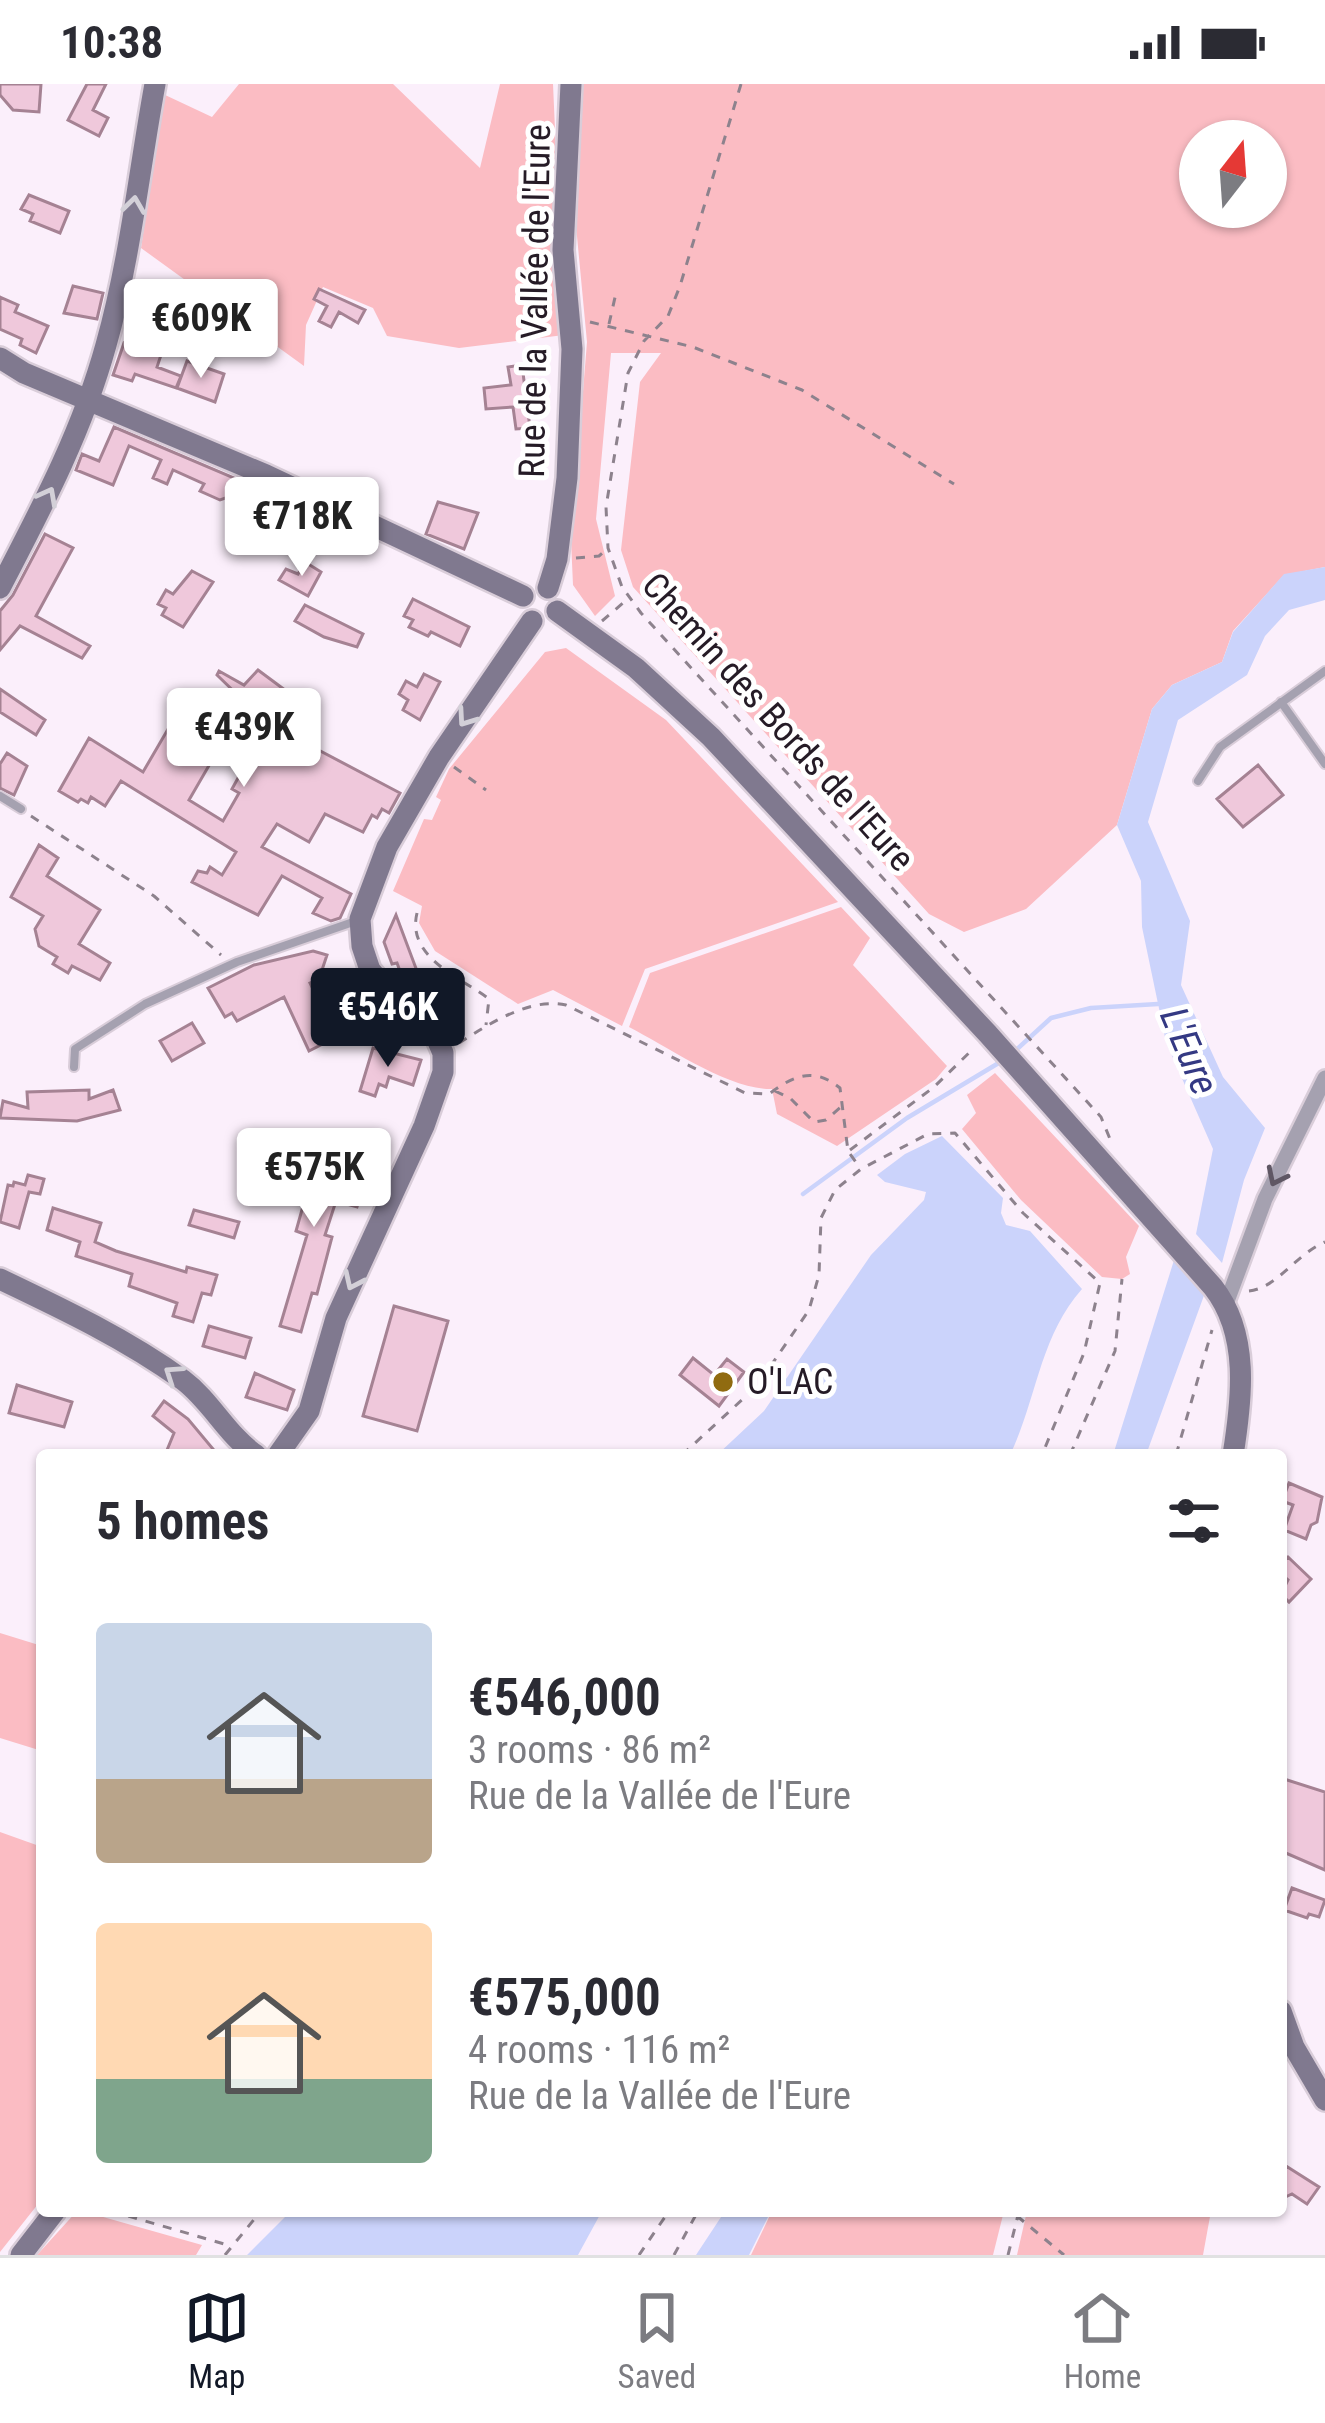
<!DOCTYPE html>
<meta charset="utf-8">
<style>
:root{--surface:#fff;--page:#f2f2f3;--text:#2b2b33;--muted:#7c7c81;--line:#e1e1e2;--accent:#111827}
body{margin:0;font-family:"Roboto Condensed",sans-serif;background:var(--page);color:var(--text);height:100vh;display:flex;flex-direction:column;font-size:45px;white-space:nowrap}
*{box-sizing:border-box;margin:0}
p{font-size:39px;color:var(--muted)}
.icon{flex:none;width:66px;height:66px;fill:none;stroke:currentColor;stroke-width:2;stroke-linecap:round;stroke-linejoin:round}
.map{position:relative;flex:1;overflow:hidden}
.details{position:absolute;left:36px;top:1365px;width:1251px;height:768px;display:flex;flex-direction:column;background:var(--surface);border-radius:12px;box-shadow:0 3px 9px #0004}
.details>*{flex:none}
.needle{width:78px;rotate:17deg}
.fabs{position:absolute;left:1179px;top:36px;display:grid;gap:24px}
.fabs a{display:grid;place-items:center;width:108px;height:108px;border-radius:50%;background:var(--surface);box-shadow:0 3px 9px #0004;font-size:60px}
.price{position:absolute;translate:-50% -102px;padding:0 27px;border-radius:12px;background:#fff;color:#222;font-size:39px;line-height:78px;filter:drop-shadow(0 3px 6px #0008)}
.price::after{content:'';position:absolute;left:50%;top:72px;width:36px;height:27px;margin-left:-18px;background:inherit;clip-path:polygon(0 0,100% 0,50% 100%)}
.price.selected{background:var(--accent);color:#fff}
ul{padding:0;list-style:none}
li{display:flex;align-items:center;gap:36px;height:300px;padding:0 60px}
li span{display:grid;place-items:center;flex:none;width:336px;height:240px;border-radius:12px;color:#555}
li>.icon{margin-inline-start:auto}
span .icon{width:144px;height:144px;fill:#fffc;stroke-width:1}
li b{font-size:51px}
h2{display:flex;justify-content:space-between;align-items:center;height:144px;padding:0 60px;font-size:51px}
.status{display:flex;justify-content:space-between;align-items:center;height:84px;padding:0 60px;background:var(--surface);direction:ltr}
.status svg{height:33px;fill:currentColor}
.dock{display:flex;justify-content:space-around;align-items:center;height:168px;border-top:3px solid var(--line);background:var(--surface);font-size:33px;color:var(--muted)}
.dock a{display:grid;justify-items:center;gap:6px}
.dock .selected{color:var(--accent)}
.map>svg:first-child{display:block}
.green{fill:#fbbcc3;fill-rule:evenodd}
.water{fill:#cbd3fb}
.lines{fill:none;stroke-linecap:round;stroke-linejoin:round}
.stream{stroke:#cbd3fb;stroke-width:4.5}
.building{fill:#efc8db;stroke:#a58293;stroke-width:3;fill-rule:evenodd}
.lane-casing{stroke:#d9cdd9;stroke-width:12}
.street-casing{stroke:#d9cdd9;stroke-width:20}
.secondary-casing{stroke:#d9cdd9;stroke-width:26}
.path{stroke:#8d828d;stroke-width:3;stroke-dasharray:9 9;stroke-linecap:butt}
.lane{stroke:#a5a1b0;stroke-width:8}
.street{stroke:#a5a1b0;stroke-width:15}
.secondary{stroke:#80798f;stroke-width:21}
.oneway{stroke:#d3d0d8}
.oneway2{stroke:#5f5764}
.poi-dot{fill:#906b10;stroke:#fff;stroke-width:4.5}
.labels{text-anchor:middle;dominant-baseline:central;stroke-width:10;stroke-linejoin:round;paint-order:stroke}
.street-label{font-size:36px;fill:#251b26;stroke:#fff}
.poi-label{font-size:36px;fill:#251b26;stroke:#fff;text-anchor:start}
.water-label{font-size:39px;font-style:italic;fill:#343983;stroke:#fff}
</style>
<div class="status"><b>10:38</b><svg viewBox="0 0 49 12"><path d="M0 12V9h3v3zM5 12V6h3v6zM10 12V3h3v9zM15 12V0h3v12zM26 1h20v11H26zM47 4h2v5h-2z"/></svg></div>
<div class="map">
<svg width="1325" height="2171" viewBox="0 0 1325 2171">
<rect width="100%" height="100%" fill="#fbeffb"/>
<path class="green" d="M239,0h154l87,84 20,-84h53l11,251 -105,13 -72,-12 -14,-28 -50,-21 -17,38 -2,41 -163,-118 22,-154 49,23z
M580,0h745v483l-41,8 -51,56 -11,31 -50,23 -20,24 -35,116 -91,84 -62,23 -35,-18 -296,-327 -12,-37 19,-168 21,-29h-50l-15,166 19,77 -20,20 -22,-31 -2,-45 16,-198 -14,-148zM1200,57h66v66h-66z
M566,564l100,72 172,182 -193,67 -23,57 -69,-36 -35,14 -83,-53 -16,-28 3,-17 -29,-15 31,-72 8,1 9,-20 -5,-3 13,-28 96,-117z
M841,823l29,31 -17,27 94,101 -11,13 -99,67 -60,-32 -5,-25c-43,1 -104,-42 -143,-62l21,-54z
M995,989l144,153 -13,31 4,17 -8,5 -20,-2 -81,-77 -59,-71 14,-16 -9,-18z
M0,1549l42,13v105l-42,-13z
M0,1748l42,15v352l-42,53z
M77,2127h5l120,34 -6,10h-159z
M772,2127h232l-11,44h-242z
M1027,2127h184l-8,44h-186z"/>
<path class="water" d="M1325,483v33l-36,10 -24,26 -18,39 -69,45 -30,102 42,99 -9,64 42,92 42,51 -21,52 -22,83 -26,-29 17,-85 -47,-107 -24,-115 -1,-46 -24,-56 35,-116 20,-24 50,-23 11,-30 51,-58z
M942,1052l61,62 -2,15 5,12 24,6 52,58c-43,49 -45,110 -72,166h-293l47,-44 107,-156 53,-55 2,-8 -41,-10 -8,-7 28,-21z
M1175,1173l31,33 -60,165h-33z
M291,2127h311l-24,44h-331z
M725,2127h46l-22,44h-53z"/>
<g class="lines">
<path class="stream" d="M1016,966l35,-32 40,-10 67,-4
M803,1110l104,-76 95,-57"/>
</g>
<path class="building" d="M0,0h41l-2,28 -26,-2 -13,-15z
M87,0h19l-13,26 15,8 -9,18 -31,-16z
M29,111l40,16 -9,22 -30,-12 3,-7 -12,-5z
M137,197l34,18 -4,8 20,8 -5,14 -53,-14z
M73,202l30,7 -6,26 -33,-6z
M319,205l46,21 -7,13 -19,-11 -8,15 -12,-6 8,-15 -13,-7z
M0,213l18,8 -3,7 33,14 -12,27 -16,-8 2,-6 -22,-10z
M124,259l37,12 -4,12 24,9 -5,12 -41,-14 -3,7 -19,-6z
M187,277l37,13 -9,28 -38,-14z
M522,281l8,63 -14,1 -3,-22 -27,2 -2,-21 27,-3 -3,-18z
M114,343l146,62 56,26 -5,9 -30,-15 -3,6 -47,-19 -11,4 -20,-9 4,-7 -31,-14 -6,14 -14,-6 8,-18 -32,-14 -16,39 -37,-15 6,-16 17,7z
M438,418l40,11 -14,36 -38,-15z
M45,450l28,14 -37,68 54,30 -8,12 -62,-32 -20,24v-39l13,-16z
M305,478l16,10 -13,24 -29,-16 7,-11 12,5z
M192,487l21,11 -30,45 -21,-12 4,-7 -8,-4 8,-14 7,4z
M413,515l56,28 -9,19 -29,-14 -3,4 -19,-9 4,-7 -9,-4z
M305,521l58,29 -6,13 -33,-10 -29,-16z
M258,586l35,26 4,-6 14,8 -21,37 110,58 -11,20 -7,-4 -5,9 -5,-3 -9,17 -38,-18 -16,28 -32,-18 -15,23 89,47 -11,24 -9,3 -18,-8 9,-15 -40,-22 -24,39 -66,-33 6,-11 9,2 3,-6 12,8 14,-23 -115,-71 -16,25 -14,-9 -3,6 -7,-4 -3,3 -19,-11 30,-53 54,34 42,-72 53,29 13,-21 -34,-33 2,-4 25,14zM222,659l27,15 -17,31 7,4 -16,28 -34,-21z
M424,590l16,8 -20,38 -17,-10 5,-10 -9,-6 7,-13 11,6z
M0,605l45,31 -9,15 -36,-23z
M7,669l20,13 -13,29 -14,-7v-24z
M1258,681l25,30 -40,32 -26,-28z
M39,761l19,13 -11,18 53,34 -21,34 31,19 -10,17 -28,-14 -4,7 -15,-9 4,-7 -18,-11 -4,-17 8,-13 -32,-19z
M396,831l24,64 -20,-8 -3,-8 -5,1 -8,-22z
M313,867l14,4 -8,24 -9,4 26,54 -27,14 -25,-54 -47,24 -5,-8 -7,4 -17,-29 46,-23z
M192,939l12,20 -32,18 -12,-20z
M373,964l48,12 -8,25 -24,-8 -3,10 -7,-3 -4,12 -15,-5z
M89,1006v9l24,-9 7,20 -43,11 -77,-3 3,-17 25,7 -1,-16z
M303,1059l32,9 -9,31 35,11 -4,13 -21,-6 -11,34 7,2 -15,57 -5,-1 -11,39 -21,-6 27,-91 -11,-4 13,-46 -7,-2 3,-9 -11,-3z
M28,1091l16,4 -4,15 -11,-2 -10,36 -19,-6 8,-37 5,1 1,-4 11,3z
M53,1124l48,15 -6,19 21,9 70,21 1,-5 30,8 -6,20 -9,-2 -9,29 -20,-6 4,-13 -48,-17 3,-12 -56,-18 4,-14 -33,-12z
M194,1126l45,12 -5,16 -45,-13z
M394,1222l54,15 -31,110 -54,-15z
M209,1242l42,12 -6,20 -42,-12z
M693,1274l21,17 13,-16 17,13 -25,34 -39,-31z
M255,1289l39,17 -7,20 -41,-13z
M17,1301l55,17 -8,25 -55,-14z
M164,1317l24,18 30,36h-53l9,-22 -21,-17z
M1289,1399l33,14 -5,25 -6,3 -5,14 -22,-9 9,-25 -11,-4z
M1288,1473l23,22 -22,23 -8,-8 7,-14 -7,-6v-10z
M1281,1694l44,14v78l-44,-19z
M1292,1804l33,12 -6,17 -10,-3 -2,4 -23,-8z
M1286,2082l33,21 -12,17 -15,-10 -11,5v-24z"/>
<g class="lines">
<g class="lane-casing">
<path id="lane" d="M1281,618l44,62
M1198,697l22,-34 105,-76
M0,712l21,13
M74,983l1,-18 70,-45 92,-42 122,-42"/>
</g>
<g class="street-casing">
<path id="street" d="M1226,1220l39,-105 60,-121"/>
</g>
<g class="secondary-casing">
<path id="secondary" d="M0,274l24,15 242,102 257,121
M0,504c41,-79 82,-156 106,-243 24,-85 33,-174 49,-261
M548,504l9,-29 10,-81 5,-129 -9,-99 8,-166
M557,527l79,57 75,69 277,297 225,253c37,47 29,112 20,168
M0,1195c63,30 126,60 183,101 28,21 44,55 73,75
M278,1371l31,-44 27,-93 88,-192 19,-54v-19l-9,-21 -45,-39 -19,-23 -8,-24 -2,-27 27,-72 52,-90 93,-136
M1281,1927l13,36 31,53
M21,2171l34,-44"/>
</g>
<path class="path" d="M741,0l-61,202 -12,30 -24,25 -16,32 -22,134 2,41 14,39 19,26 460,504 9,22
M590,238l103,25 109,43 152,94
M609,240l7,-31
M576,474l23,-2 7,-6
M602,537l28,-24
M454,683l32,23
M31,732l123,80 67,59
M417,829c-11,45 45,65 72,86l-3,26
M459,959c30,-19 71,-46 107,-38l179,88 24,1c24,-18 44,-28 71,-6l8,63 12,17
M775,1007l15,7 24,24 12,-2 17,-15
M850,1066l84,-63 38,-37
M1249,1207c28,-3 46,-36 76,-49
M682,1371l75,-69 52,-76 10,-35 2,-57 14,-28 26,-21 67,-35 27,-1 68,80 77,70 -16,70 -42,102
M1070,1371l45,-104 7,-72
M1176,1371l36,-125
M111,2127l120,35
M1017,2132l47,39
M225,2171l36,-44
M639,2171l30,-44
M674,2171l24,-44
M1008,2171l11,-44"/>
<use href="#lane" class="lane"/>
<use href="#street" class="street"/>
<use href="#secondary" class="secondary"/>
</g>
<defs><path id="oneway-chevron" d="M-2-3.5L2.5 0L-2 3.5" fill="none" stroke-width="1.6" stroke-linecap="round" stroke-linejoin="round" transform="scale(3)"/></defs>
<g class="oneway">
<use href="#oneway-chevron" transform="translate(134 121) rotate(-82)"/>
<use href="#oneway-chevron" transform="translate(48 412) rotate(-62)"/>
<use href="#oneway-chevron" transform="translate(466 634) rotate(125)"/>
<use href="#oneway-chevron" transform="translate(353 1197) rotate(115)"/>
<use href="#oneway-chevron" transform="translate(173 1290) rotate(-146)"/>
</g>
<use class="oneway2" href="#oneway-chevron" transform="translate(1276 1093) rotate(116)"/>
<circle class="poi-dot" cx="723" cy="1298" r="12"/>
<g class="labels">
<g class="street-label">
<text transform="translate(535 217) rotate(-89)">Rue de la Vallée de l'Eure</text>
<text transform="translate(778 638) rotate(48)">Chemin des Bords de l'Eure</text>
</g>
<g class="poi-label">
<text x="747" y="1298">O'LAC</text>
</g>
<g class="water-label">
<text transform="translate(1189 967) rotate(67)">L'Eure</text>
</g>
</g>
</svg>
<div class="fabs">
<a><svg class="needle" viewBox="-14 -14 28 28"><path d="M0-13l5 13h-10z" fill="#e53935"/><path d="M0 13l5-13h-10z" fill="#7c7c81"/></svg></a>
</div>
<b class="price" style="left:201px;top:297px">€609K</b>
<b class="price" style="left:302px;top:495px">€718K</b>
<b class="price" style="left:244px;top:706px">€439K</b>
<b class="price selected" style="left:388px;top:986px">€546K</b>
<b class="price" style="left:314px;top:1146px">€575K</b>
<section class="details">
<h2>5 homes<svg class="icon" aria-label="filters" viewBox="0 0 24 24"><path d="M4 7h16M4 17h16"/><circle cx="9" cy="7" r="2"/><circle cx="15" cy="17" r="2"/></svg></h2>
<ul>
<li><span style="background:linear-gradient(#c9d6e8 65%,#b9a48a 0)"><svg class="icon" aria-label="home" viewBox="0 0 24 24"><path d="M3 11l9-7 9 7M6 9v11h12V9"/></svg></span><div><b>€546,000</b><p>3 rooms · 86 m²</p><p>Rue de la Vallée de l'Eure</p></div></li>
<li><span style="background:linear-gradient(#ffd9b3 65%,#7fa58c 0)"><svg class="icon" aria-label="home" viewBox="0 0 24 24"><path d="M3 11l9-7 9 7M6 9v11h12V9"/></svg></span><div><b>€575,000</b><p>4 rooms · 116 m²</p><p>Rue de la Vallée de l'Eure</p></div></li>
</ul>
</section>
</div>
<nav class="dock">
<a class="selected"><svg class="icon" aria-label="map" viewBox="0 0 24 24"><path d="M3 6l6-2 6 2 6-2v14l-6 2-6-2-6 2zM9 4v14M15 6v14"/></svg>Map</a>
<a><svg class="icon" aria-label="saved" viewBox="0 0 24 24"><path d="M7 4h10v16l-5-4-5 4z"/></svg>Saved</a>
<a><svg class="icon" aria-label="home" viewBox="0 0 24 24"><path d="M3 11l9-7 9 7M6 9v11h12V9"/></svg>Home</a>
</nav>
